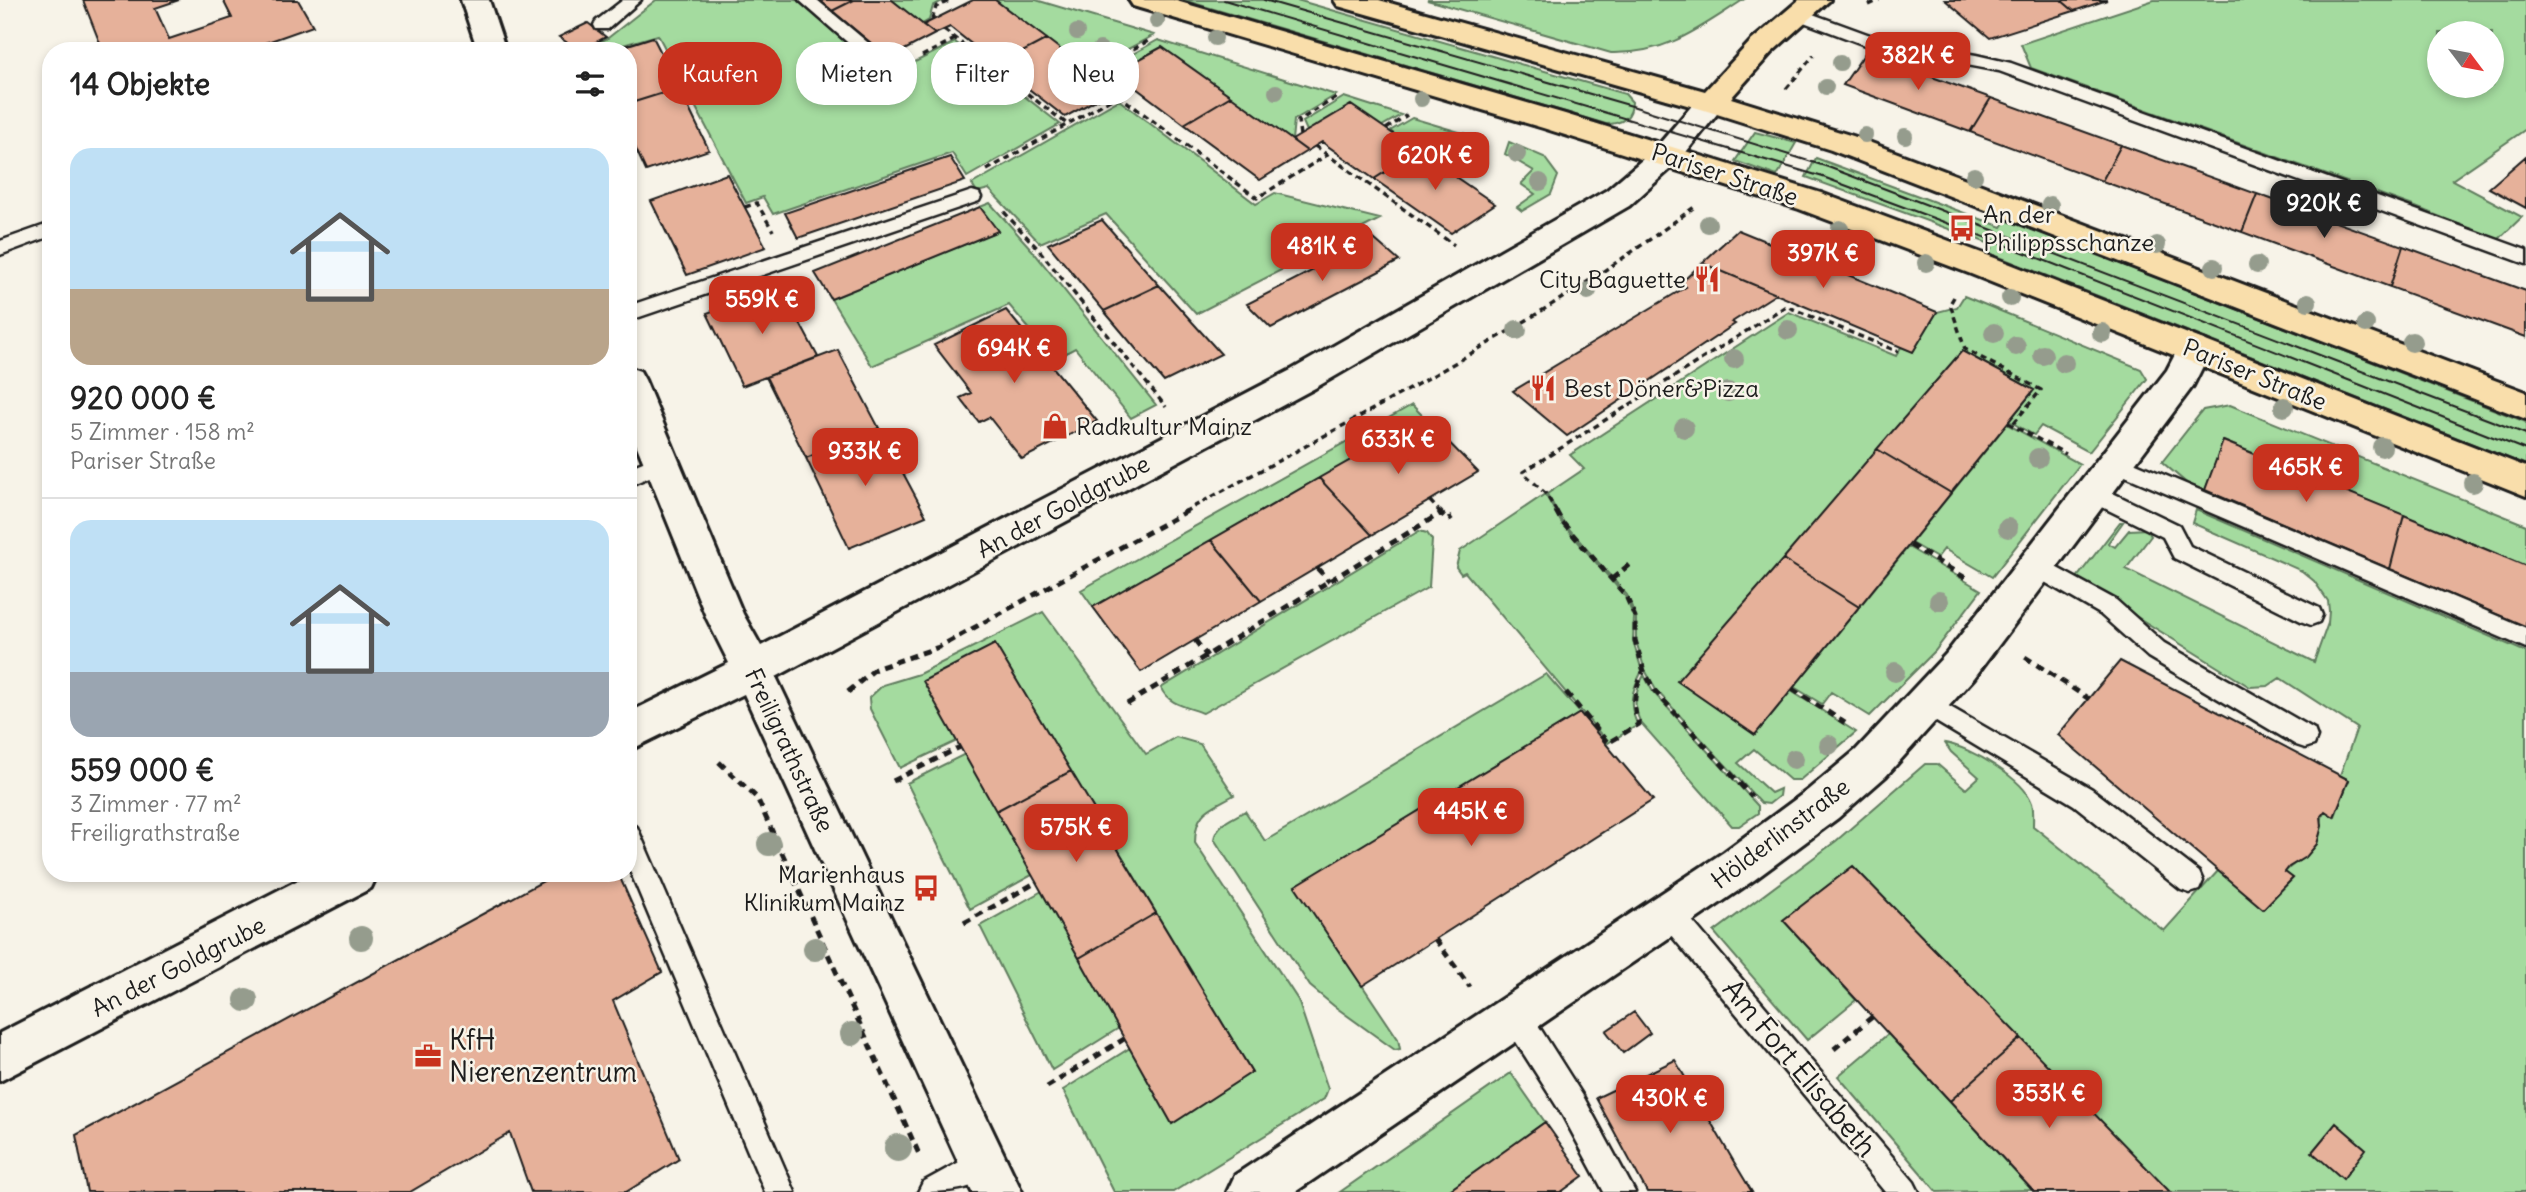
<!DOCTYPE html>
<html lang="de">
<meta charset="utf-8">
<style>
:root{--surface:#fff;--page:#f2f2f2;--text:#222;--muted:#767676;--line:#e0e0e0;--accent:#c8321e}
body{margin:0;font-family:Delius,sans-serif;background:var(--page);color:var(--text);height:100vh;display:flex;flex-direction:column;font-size:26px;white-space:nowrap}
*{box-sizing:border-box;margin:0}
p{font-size:23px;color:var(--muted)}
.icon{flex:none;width:38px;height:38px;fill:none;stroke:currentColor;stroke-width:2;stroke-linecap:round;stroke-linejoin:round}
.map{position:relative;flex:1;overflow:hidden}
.panel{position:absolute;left:42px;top:42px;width:595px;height:840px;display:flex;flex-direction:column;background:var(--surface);border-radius:28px;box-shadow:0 4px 10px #0003}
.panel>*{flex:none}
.guide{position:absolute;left:658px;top:42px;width:665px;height:63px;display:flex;gap:14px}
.needle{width:46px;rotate:122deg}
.tools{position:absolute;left:2427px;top:21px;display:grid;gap:14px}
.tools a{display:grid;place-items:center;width:77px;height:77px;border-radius:50%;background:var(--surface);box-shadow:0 4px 10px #0003;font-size:35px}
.price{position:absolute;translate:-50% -60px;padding:0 16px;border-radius:14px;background:var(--accent);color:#fff;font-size:23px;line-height:46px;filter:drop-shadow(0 2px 4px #0008)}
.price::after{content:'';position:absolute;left:50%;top:42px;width:21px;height:16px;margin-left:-10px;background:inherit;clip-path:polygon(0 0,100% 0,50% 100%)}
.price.on{background:#222;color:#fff}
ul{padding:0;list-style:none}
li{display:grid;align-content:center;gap:14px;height:371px;padding:0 28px}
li+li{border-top:2px solid var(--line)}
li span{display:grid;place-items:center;height:217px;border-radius:21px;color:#555}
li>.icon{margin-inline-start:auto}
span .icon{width:126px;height:126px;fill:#fffc;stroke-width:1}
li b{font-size:30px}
h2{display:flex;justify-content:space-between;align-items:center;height:84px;padding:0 28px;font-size:30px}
.chip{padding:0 24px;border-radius:28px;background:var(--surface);box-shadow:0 4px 10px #0003;font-size:24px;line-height:63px}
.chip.on{background:var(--accent);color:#fff}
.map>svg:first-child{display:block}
.green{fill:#a4db9f;stroke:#607c5e;stroke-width:2;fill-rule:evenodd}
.building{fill:#e6b19a;stroke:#1c1c1c;stroke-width:2}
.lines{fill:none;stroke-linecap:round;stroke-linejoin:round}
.service-casing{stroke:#1c1c1c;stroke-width:5}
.minor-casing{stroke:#1c1c1c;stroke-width:6}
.tertiary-casing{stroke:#1c1c1c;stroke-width:6}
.primary-casing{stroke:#1c1c1c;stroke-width:6}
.path-far1{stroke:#1c1c1c;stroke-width:3.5;stroke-dasharray:6 4.5;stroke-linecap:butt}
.path{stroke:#1c1c1c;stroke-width:5;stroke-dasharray:8 6;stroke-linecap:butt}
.service{fill:#f7f3e8;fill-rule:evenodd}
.minor{fill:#f7f3e8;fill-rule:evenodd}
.tertiary{fill:#f7f3e8;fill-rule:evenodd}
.primary{fill:#f9deab;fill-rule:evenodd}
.tram{stroke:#1c1c1c;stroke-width:2}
.tree{fill:#959c8d}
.labels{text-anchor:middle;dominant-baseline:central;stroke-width:5;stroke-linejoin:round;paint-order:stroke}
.street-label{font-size:24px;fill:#1c1c1c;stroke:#f7f3e8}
.poi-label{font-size:24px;fill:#1c1c1c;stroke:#f7f3e8;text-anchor:start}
.near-poi-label{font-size:28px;fill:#1c1c1c;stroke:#f7f3e8;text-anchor:start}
.near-street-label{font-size:28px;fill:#1c1c1c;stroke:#f7f3e8}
</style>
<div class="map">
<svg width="2526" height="1192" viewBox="0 0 2526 1192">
<rect width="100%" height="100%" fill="#f7f3e8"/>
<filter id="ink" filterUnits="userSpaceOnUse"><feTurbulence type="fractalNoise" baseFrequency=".0143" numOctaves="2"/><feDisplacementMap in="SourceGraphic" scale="14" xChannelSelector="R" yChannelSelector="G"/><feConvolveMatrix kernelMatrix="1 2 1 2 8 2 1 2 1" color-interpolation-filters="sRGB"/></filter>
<g filter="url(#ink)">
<path class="green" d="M656,0h148l87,74 64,-32 105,82 -93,53 -15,-24 -179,61 -10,-17 -17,6 -88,-168 -56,16h-11l-1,-4 18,-9z
M892,0h52l-11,6 -4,14 -7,4z
M995,0h41l118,35 -50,27 1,13 -6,4z
M1183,0h114l328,94 7,8c0,16 -11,22 -26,22z
M1427,0h316c-45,29 -76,54 -132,53z
M2154,0h372v129l-74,51 70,37 -24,23 -85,-34 -382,-138 -10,-24zM2440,33h52v53h-52z
M1158,40l178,55 -42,25 -2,20 -130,-93 -46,25 -3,-7z
M1344,97l57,18 -19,11 -31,-21 -44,26 -4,-9z
M1119,100l137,104 19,-11 105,26 -184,95 -90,-100 -66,29 -51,-54 -12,3 -5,-8z
M1412,118l71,21 -42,28 -51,-36z
M1755,132l41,11 -19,33 -42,-15z
M1509,142l35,15 14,19 -7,18 -29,17 -5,-4 18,-13 -14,-10 13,-13 -29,-17z
M1816,158l186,69 5,-7 17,6 502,196v43l-537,-212 4,-8 -187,-68z
M990,203l42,47 124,155 -25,13 -56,-70 -20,11 -46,-54 -137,61 -41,-67 166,-68 -17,-24z
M1964,296l177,73 6,10 -58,73 -48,-26 -7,9 -25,-14 25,-31 -72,-39 -284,330 77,54 36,-44 65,41 -56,48h-10l-36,-31 -16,14 33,30 9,-4 -1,7 -10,8 -8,-1 -105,-113 -11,-20 -9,-29v-24l-9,-22 -64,-73 -16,-28 37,-25 -14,-14 219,-143 107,44 5,-9 12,4 24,-39 20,-5z
M1412,405l13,13 -332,189 -12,-17z
M2230,405l296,120v41l-302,-125 -19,49 -15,-4 -28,-24 41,-52z
M2007,424l73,40 -88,113 -48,-28 -7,9 -26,-15z
M1545,494l16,28 64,74 9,21 -1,24 9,30c-10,19 -15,34 -4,54l-30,18 -143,-171 -4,2 -5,-7 4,-16z
M2196,510l330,142v540h-356l-317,-326 -70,54 73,80 -49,40 -93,-108 122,-91 89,-77h12l29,25 13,-12 -28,-25 -6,-9c25,4 79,36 87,60 2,7 1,15 1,23l131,105 54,-60 45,38 30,-31 -8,-6c8,-10 23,-14 31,-27 7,-11 2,-24 9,-34l10,5 14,-36 -9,-5 17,-47 -77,-50 -12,8 -18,1 -174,-108 44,-57h3l-15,21 7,4 14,-17 18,-1 4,7 -25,33 188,93 14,-39 1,-12 -1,-10 -14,-20 -12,-10 -110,-48z
M1419,531l8,2 5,7 -3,47 -226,126c-15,-6 -36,-9 -42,-25z
M1908,547l73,43 -46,61 -65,65 -39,-24 -9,12 -28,-17z
M1043,612l103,142 30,-17 24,7 34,51c-25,14 -39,16 -39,48l103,157 30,89 -4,10 -151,93h-59l-51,-102 67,-42 42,75 80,-51 -257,-427 -38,96 -57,27 -30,-59 -1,-11 14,-13 36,-11z
M1546,674l34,39 -284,173 102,153 2,10 -5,1 -61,-44 -24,-20 -96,-147c3,-16 18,-20 31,-28l20,30z
M1644,675l9,17 105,114v7l-19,13h-7l-91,-103c-9,-17 -6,-31 3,-48z
M965,754l67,121 -62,34 -63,-126z
M1042,891l77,137 -67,42 -72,-144z
M1888,1034l144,156 -95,2 -99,-116z
M1511,1073l34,49 -98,70h-107z"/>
<path class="building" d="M83,0h96l-24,8 14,31 63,-21 -9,-18h75l15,26 -71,25h-139z
M819,0h35l-22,11z
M854,0h38l43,34 -46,24 -57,-47z
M973,0h22l52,39 -49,26 -48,-38 -15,7 -12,-9z
M1945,0h116l13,11 -84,27z
M2061,0h46l-33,11z
M588,23l18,14 -27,14 -20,-14z
M653,37l26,51 -51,16v-53h-19z
M1047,39l52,40 15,11 -49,27 -67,-52z
M1162,47l69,49 -47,28 -56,-42 -14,8 -13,-10z
M1865,53l126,45 -21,34 -127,-47z
M679,88l30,62 -63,21 -18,-39v-28z
M1231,96l61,44 15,11 -47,29 -76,-56z
M1991,98l130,47 -19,36 -132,-49z
M1351,105l35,24 32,22 -44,28 -52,-37 -15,9 -15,-11z
M2121,145l136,49 -15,38 -140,-51z
M1418,151l23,16 54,37 -44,29 -77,-54z
M2526,156v52l-37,-20z
M950,157l15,24 -167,57 -13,-25z
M727,174l39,73 -79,28 -36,-74z
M2257,194l146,52 -13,41 -148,-55z
M980,207l18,24 -167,68 -16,-26z
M1102,220l57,65 -55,26 -56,-67z
M1738,230l142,58 57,24 -24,40 -211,-89z
M1374,239l25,22 -128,67 -24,-24z
M2403,246l123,45v46l-136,-50z
M1702,263l74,31 -44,28 3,2 -168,112 -54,-45 173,-104 -5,-4z
M1159,285l62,69 -57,28 -60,-71z
M780,286l38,71 -76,29 -35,-73z
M1006,310l91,111 -75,38 -33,-42 -10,5 -19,-24 11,-5 -37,-48z
M838,350l41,78 -73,30 -40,-81z
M1962,351l72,39 -83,103 -74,-44z
M1425,418l53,54 -106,63 -53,-57z
M879,428l47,88 -77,32 -43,-90z
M2223,441l181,74 -14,54 -185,-79z
M1877,449l74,44 -92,114 -76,-48z
M1319,478l53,57 -111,66 -50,-61z
M2404,515l122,51v61l-136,-58z
M1211,540l50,61 -120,71 -48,-65z
M1783,559l76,48 -104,128 -78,-54z
M995,644l76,127 -75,40 -73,-130z
M2120,661l229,119 -15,37 -9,-6 -4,5 1,10 -5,18 -10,12 -18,11 -4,5 8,6 -30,31 -205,-174z
M1580,713l73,87 -291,186 -67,-100z
M1071,771l85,142 -77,45 -83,-147z
M1853,866l168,172 -71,63 -167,-181z
M558,873h60l44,99 -49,29 66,158 -53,33h-95l-21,-59 -100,59h-323l-11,-57z
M1156,913l96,159 -80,52 -93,-166z
M1634,1012l16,21 -27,20 -17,-22z
M2021,1038l149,154h-136l-84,-91z
M1675,1060l59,102 18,30h-105l-51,-94z
M1545,1122l38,54 -22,16h-114z
M2336,1123l30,26 -23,30 -31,-27z"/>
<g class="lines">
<g class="service-casing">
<path id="service" d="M623,0h18l-33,29h-12l-2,-4 2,-4z
M799,0h18l80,67 3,4 -3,4h-12z
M1799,9l82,30 95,16 35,8 515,187v14l-527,-193 -129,-24 -77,-29 -2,-4z
M972,191l7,2 2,4 -2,4 -351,120v-15z
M51,223v13l-51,19v-14z
M663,454l8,2 3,6 -3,6 -43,18v-18z
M2117,455l409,173v20l-417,-179 -3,-6 3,-6z
M2094,484l85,41 11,21 129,62 3,7 -3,7 -8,3 -8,-3 -129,-64 -11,-21 -77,-38 -3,-6 3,-6z
M2037,557l79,43 48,43 150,86 3,8 -3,8 -9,3 -9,-3 -148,-88 -48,-43 -71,-41 -3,-7 3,-7z
M1926,693l166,96 107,83 4,9 -4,9 -9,3 -9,-3 -107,-85 -156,-94 -4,-7 4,-7z
M628,823l9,4 158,365h-30l-137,-326z
M1669,900l9,4 236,278 5,10h-34l-225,-270 -4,-9 4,-9z
M1516,1002l10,4 57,90 52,96h-31l-41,-76 -57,-90 -4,-10 4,-10z
M983,1149l10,4 4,10c-12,29 -51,29 -79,29l5,-10z"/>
</g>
<g class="minor-casing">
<path id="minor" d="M2194,337l12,4 5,9 -18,36 -219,292 -88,98 -48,42 -84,62 -459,312h-68l8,-17 489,-323 84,-62 48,-40 90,-96 221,-284 15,-29z"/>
</g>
<g class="tertiary-casing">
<path id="tertiary" d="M461,0h28l17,51h-28z
M1711,92l10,3 5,7 -5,7 -43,53 -49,44 -314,182 -539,289 246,515h-50l-228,-498 -116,57v-38l101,-50 -22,-44 -79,-195v-57l12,4 5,9 98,234 18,32 530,-276 316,-180 49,-42 45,-53z
M312,873h66l-7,15 -371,193v-48z"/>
</g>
<g class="primary-casing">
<path id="primary" d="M1129,0h44l392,114 256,79 174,65 531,209v29l-555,-222 -172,-65 -256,-81 -410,-122z
M1334,0h45l326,91 46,-50 48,-41h31l-59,53 -40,45 122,38 673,256v27l-695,-269 -130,-41 -363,-103z"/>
</g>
<path class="path-far1" d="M1869,5l10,-5
M932,20l4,-13 15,-7
M944,30l123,94
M922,56l33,-17
M1110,75l-3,-12 43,-23
M1786,89l28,-34
M1118,95l139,103 70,-43
M1386,129l21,-14
M1300,135l-2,-14 39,-24
M1315,146l139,99
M987,170l142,-81 -7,-4
M745,207l12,-4 16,28
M1004,212l35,38 127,157
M1954,297l-4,7 15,45 76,41 -29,35
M2008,423l58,31
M1430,501l10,11
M1184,512c174,-95 354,-187 513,-307
M1557,512l-11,-18 -23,-22 263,-166 113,46"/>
<path class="path" d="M1439,511l2,2
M1556,511l6,11 64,74 9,21v23l9,31 11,20 97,106
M1910,545l59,35
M1317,568l12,13
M1612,579l19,-16
M1195,640l12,16
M2025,657l64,42
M1792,689l53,34
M848,692l27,-23 64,-22 248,-136
M1566,692l42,51 31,-19c-8,-19 -4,-34 4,-52
M1127,704l314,-191 7,7 4,-3
M719,762l38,36 162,356
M893,781l67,-34
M964,923l73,-41
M1435,939l35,48
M1834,1049l38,-32
M1047,1087l77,-48"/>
<use href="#service" class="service"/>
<use href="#minor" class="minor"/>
<use href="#tertiary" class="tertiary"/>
<use href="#primary" class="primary"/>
<path class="tram" d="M1224,0l599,177 172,64 531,209
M1264,0l368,106 196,61 698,267"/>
</g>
<g class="tree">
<circle cx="1157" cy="21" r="8"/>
<circle cx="1077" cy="32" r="8"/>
<circle cx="1215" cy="38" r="8"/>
<circle cx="1100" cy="49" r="8"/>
<circle cx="1840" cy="63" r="8"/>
<circle cx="1826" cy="87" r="8"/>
<circle cx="1276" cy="92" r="8"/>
<circle cx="1421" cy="99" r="8"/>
<circle cx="1865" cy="135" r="8"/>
<circle cx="1905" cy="136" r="8"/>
<circle cx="1517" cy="154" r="9"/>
<circle cx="1974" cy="176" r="9"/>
<circle cx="1540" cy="182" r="9"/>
<circle cx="2050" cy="205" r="9"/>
<circle cx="1708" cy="224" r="9"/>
<circle cx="1840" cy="229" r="9"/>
<circle cx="2157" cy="245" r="9"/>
<circle cx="1858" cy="260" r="9"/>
<circle cx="1926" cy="263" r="9"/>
<circle cx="2257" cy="265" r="9"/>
<circle cx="2214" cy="267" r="9"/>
<circle cx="1588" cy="291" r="9"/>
<circle cx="2010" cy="298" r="9"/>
<circle cx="2308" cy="302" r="9"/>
<circle cx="2366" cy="324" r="9"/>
<circle cx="1517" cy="330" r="10"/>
<circle cx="1788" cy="330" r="10"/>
<circle cx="1994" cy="333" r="10"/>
<circle cx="2102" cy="333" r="10"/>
<circle cx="2412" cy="342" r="10"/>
<circle cx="2016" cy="346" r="10"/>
<circle cx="2043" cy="355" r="10"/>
<circle cx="1734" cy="359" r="10"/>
<circle cx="2064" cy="363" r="10"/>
<circle cx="1728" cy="392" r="10"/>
<circle cx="2284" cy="407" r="10"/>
<circle cx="1684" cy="428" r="10"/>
<circle cx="2382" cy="447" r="10"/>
<circle cx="2038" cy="458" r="10"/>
<circle cx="2473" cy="483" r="10"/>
<circle cx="2008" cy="528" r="10"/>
<circle cx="1939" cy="601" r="10"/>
<circle cx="1895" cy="672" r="10"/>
<circle cx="1829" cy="745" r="10"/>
<circle cx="1794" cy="759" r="10"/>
<circle cx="769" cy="844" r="12"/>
<circle cx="361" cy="938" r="12"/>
<circle cx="815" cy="949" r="12"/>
<circle cx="246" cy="1000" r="12"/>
<circle cx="852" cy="1034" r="12"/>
<circle cx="898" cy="1148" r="14"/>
</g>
</g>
<defs>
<g id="bus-bare" transform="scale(2.1)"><path d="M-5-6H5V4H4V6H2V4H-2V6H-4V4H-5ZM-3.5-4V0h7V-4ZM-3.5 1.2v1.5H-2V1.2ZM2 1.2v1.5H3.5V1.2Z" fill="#c8321e" stroke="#f7f3e8" stroke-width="2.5" paint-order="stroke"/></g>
<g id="restaurant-bare" transform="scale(2.1)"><path d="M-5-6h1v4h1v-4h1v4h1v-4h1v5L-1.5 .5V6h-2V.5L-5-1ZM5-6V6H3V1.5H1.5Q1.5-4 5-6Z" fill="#c8321e" stroke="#f7f3e8" stroke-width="2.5" paint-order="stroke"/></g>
<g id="shop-bare" transform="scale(2.1)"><path d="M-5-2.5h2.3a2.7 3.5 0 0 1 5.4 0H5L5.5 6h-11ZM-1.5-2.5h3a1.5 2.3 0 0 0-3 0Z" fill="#c8321e" stroke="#f7f3e8" stroke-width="2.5" paint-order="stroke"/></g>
<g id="office-bare" transform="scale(2.1)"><path d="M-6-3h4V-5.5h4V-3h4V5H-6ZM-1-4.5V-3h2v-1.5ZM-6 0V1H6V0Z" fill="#c8321e" stroke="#f7f3e8" stroke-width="2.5" paint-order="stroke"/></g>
</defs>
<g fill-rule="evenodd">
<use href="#bus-bare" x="1962" y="228"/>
<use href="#restaurant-bare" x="1707" y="279"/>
<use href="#restaurant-bare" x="1543" y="388"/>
<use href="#shop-bare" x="1055" y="426"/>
<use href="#bus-bare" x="926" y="888"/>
<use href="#office-bare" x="428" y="1056"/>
</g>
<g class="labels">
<g class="street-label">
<text transform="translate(1725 174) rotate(18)">Pariser Straße</text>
<text transform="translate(2255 374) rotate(22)">Pariser Straße</text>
<text transform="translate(1063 506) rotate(-28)">An der Goldgrube</text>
<text transform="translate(790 750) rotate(65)">Freiligrathstraße</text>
<text transform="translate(1780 833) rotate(-37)">Hölderlinstraße</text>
<text transform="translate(178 966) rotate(-27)">An der Goldgrube</text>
</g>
<g class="poi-label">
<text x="1983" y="214">An der<tspan x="1983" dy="28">Philippsschanze</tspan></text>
<text x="1686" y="279" text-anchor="end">City Baguette</text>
<text x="1564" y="388">Best Döner&amp;Pizza</text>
<text x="1076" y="426">Radkultur Mainz</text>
<text x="905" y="874" text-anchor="end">Marienhaus<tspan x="905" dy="28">Klinikum Mainz</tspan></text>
</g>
<g class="near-poi-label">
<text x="449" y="1040">KfH<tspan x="449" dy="32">Nierenzentrum</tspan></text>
</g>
<g class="near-street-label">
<text transform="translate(1800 1068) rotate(50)">Am Fort Elisabeth</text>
</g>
</g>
</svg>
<div class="tools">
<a><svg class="needle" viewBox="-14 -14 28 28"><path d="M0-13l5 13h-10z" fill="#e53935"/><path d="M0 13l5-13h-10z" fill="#767676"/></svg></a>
</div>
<b class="price" style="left:1918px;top:92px">382K €</b>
<b class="price" style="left:1435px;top:192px">620K €</b>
<b class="price on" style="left:2324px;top:240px">920K €</b>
<b class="price" style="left:1322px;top:283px">481K €</b>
<b class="price" style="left:1823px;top:290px">397K €</b>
<b class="price" style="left:762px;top:336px">559K €</b>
<b class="price" style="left:1014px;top:385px">694K €</b>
<b class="price" style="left:1398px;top:476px">633K €</b>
<b class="price" style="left:865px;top:488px">933K €</b>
<b class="price" style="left:2306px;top:504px">465K €</b>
<b class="price" style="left:1471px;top:848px">445K €</b>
<b class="price" style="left:1076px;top:864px">575K €</b>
<b class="price" style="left:2049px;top:1130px">353K €</b>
<b class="price" style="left:1670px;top:1135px">430K €</b>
<div class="guide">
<a class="chip on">Kaufen</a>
<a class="chip">Mieten</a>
<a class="chip">Filter</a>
<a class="chip">Neu</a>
</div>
<section class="panel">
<h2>14 Objekte<svg class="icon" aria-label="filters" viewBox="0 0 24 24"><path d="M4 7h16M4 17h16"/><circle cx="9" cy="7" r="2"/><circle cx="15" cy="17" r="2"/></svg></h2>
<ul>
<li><span style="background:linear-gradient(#bfe0f5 65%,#b9a48a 0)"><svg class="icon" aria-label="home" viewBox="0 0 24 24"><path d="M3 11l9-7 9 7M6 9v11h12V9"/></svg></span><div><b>920 000 €</b><p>5 Zimmer · 158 m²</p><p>Pariser Straße</p></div></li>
<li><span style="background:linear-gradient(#bfe0f5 70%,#9aa5b1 0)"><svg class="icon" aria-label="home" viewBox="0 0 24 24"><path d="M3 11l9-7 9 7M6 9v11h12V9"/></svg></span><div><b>559 000 €</b><p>3 Zimmer · 77 m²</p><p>Freiligrathstraße</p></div></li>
</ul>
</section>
</div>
